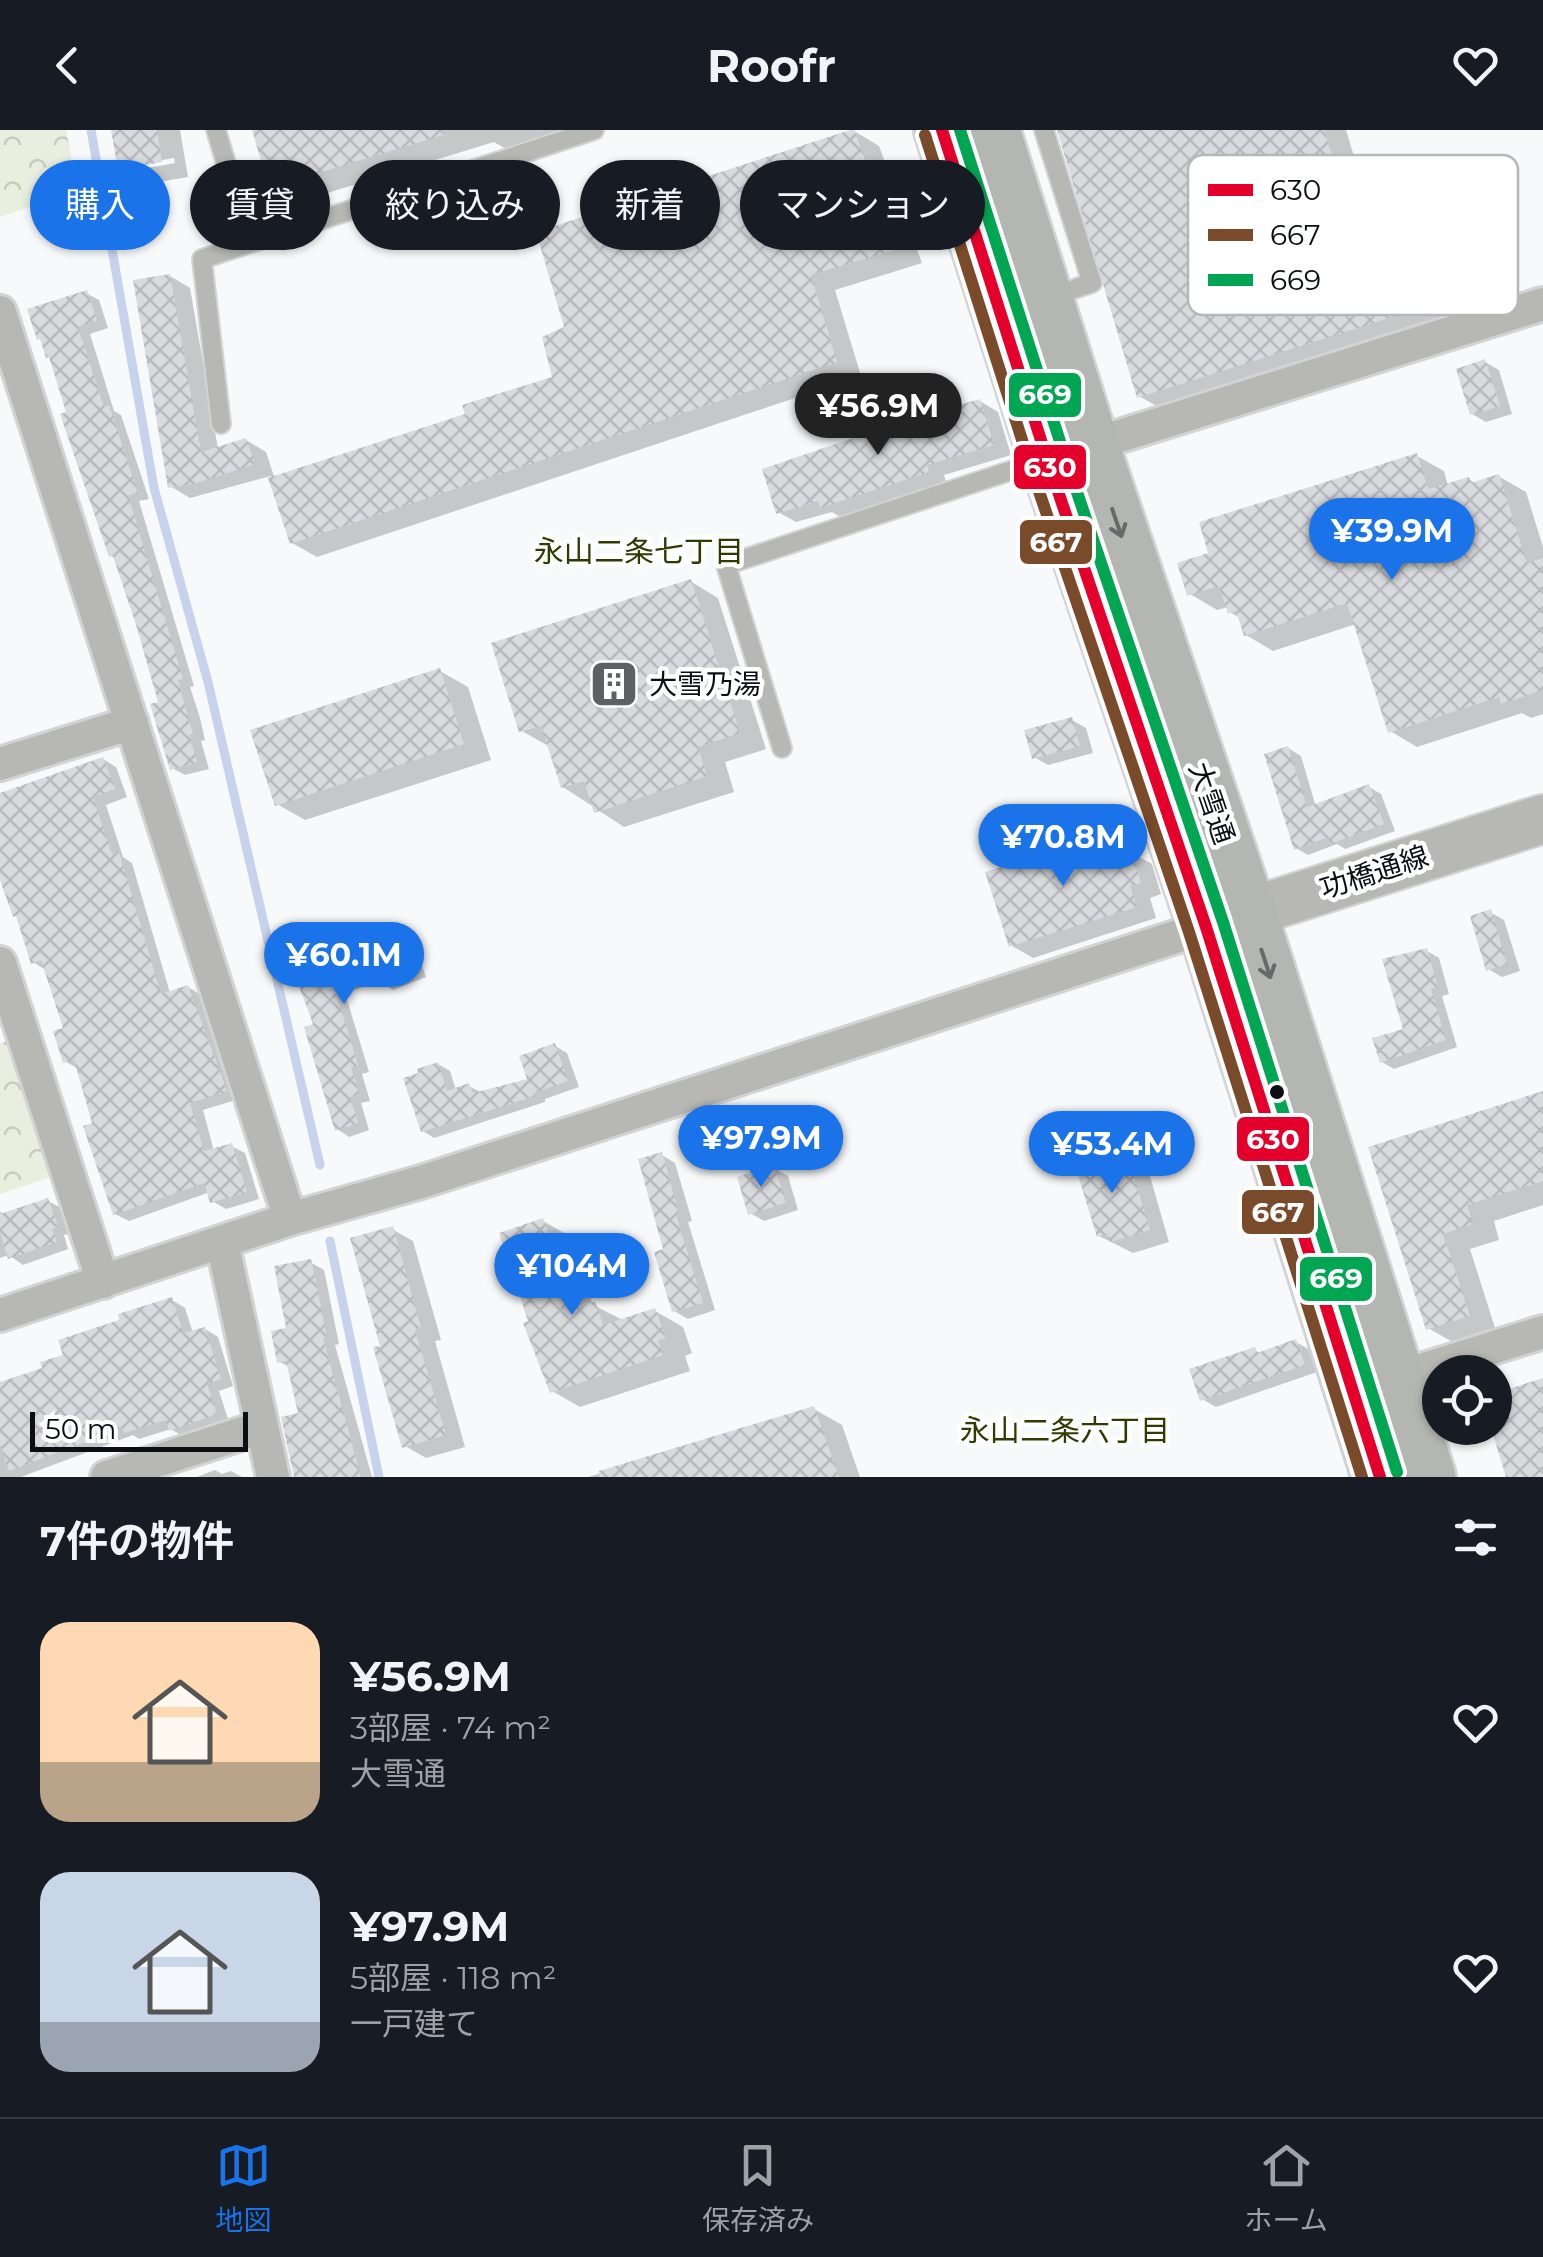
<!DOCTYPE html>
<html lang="ja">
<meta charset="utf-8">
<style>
:root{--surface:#171b24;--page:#20242c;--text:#f1f3f6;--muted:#9ea1a6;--line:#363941;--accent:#1a73e8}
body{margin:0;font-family:Montserrat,"Noto Sans JP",sans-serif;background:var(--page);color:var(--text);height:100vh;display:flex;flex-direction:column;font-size:38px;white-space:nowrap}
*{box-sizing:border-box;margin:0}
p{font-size:32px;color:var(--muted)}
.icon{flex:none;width:55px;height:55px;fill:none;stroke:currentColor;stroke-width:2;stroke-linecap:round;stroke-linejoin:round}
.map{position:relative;height:1347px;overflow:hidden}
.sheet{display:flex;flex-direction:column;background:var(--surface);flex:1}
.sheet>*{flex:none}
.top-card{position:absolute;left:30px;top:30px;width:1000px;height:90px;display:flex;gap:20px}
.fabs{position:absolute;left:1422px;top:1225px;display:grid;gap:20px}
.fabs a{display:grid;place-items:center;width:90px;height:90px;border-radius:50%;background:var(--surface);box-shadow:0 2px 8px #0004;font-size:50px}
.scale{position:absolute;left:30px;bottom:25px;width:218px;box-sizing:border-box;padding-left:10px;border:5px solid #0b0e13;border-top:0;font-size:28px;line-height:35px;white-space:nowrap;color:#0b0e13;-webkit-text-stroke:8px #fff;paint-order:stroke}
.price{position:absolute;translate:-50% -85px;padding:0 22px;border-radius:35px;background:var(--accent);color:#fff;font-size:32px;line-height:65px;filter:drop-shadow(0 2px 5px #0008)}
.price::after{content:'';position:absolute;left:50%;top:60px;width:30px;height:22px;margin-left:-15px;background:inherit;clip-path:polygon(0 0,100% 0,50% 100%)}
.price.selected{background:#222;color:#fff}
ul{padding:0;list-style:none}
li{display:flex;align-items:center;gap:30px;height:250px;padding:0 40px}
li span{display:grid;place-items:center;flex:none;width:280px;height:200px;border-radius:30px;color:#555}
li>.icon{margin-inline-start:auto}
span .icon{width:120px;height:120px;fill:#fffc;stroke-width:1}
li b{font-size:42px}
h2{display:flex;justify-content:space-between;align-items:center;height:120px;padding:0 40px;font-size:42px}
.pill{padding:0 35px;border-radius:45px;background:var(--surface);box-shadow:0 2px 8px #0004;font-size:35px;line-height:90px}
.pill.selected{background:var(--accent);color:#fff}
header{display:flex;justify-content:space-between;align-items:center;height:130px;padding:0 40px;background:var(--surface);font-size:45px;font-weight:700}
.dock{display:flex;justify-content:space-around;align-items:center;height:140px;border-top:2px solid var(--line);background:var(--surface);font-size:28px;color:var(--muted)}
.dock a{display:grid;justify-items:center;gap:5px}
.dock .selected{color:var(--accent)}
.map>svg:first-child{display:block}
.park{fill:url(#park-crowns)}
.shadow{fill:#0003;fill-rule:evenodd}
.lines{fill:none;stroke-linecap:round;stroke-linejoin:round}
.stream{stroke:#c7d2ec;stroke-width:9}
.building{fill:url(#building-cross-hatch)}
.lane-casing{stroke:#d3d3d5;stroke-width:22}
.street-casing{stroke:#d3d3d5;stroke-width:38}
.secondary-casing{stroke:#d3d3d5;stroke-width:52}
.highway-casing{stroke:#d3d3d5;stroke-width:60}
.lane{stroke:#b7b8b4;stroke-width:18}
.street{stroke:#b7b8b4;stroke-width:32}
.secondary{stroke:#b7b8b4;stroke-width:48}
.highway{stroke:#b3b6b1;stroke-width:55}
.bus-1-casing{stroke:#fff;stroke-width:20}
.bus-2-casing{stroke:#fff;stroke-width:20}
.bus-3-casing{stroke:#fff;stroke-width:20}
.bus-1{stroke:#e4002b;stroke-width:12}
.bus-2{stroke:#7a4b2a;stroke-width:12}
.bus-3{stroke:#00a651;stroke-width:12}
.oneway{stroke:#676a6a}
.bus-dot{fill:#0b0e13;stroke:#fff;stroke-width:4}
.labels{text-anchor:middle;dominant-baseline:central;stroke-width:9;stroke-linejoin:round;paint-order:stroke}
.poi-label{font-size:28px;fill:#0b0e13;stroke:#fff;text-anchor:start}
.street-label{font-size:28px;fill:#0b0e13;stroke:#fff}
.neighbourhood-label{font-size:30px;fill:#2e3b01;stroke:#fff}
.key{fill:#fff;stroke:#b6b7b8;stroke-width:2.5}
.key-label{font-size:28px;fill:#0b0e13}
.line-badge{stroke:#fff;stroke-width:4}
.badge-label{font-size:28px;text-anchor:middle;font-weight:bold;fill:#fff}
</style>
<header><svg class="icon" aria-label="back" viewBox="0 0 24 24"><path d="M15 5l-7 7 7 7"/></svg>Roofr<svg class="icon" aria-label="heart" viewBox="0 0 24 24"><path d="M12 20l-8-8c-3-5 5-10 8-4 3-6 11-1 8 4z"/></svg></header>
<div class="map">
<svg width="1543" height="1347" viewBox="0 0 1543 1347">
<defs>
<pattern id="park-crowns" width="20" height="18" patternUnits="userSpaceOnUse" patternTransform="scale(2.5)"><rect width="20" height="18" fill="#e9efdf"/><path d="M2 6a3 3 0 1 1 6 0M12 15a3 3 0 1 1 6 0" fill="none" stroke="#c6ccbe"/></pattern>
<pattern id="building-cross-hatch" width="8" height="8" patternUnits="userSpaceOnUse" patternTransform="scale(2.5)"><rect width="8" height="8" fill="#d8dadd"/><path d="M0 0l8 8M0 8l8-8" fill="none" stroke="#b8babd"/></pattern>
</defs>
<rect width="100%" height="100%" fill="#f8f9fb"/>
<path class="park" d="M0,0h66l12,60 -78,27z
M9,911l42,136 -51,17v-151z"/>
<path class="shadow" d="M114,0h66l8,47 -41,7 -26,-15zM174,28l1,5 -34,6v-5z
M254,0h334l-73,24 -21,-12 -196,60 -27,-16z
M1060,0h286l16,52 25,14 11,37 13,-4 28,16 11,35 10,6 9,30 -302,96 -28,-16z
M854,1l25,15 43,117 -87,27 26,86 -544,181 -25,-14 -21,-67 -81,22 -20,-12v-210l20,12 28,161 28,-9 20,12 9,27 193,-63 87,-37 12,-51z
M86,163l13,7 9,28 -18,6 24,77 7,4 28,84 -10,2 55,185 -4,1 10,31 5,22 -4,1 8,28 -24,6 -13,-7 -11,-65 -44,-144 -6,-3 -58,-197z
M1485,232l14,8 13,44 -26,8 -14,-8z
M980,271l18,11 13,43 -67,20 2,7 -106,35 -8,-5 -36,10 -18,-10z
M1417,326l27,15 4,15 21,-7 7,5 22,-8 28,16 17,55v167l-12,4 -9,-5 -105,34 -27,-16 -34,-107 -83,27 -27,-16 -5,-16 -11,-7 -2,-5 -11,3 -27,-16 22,-39z
M690,451l28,17 48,151 -41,13 9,30 -110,35 -61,-40 -13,-40 -28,-16z
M440,541l28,16 23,73 -186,60 -28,-16z
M1072,590l14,8 7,25 -45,12 -14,-8z
M1288,618l13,8 15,51 53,-20 12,7 14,37 -50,18 -8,-5 -29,11 -12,-7z
M103,629l13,8 11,30 -21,8 17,52 9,6 38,130 18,-6 13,8 38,104 -36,11 11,41 17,-5 14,7 14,46 -33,10 -14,-8 -2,-9 -81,29 -14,-7 -35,-144 -15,-9 1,-32 -19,-58 -14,-9 -33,-94v-72z
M1110,704l21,12 3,8 18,10 9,30 -11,4 6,20 -123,40 -21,-12z
M1490,782l14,8 16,51 -18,6 -14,-8z
M398,797l13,7 15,43 -33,13 -14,-8 -34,11 24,79 -7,2 8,27 -9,2 8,27 -20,7 -12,-8 -21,-103 -23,-66z
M1427,821l12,7 10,36 -7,2 15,51 -63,22 -12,-7 24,-31z
M555,916l12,7 12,34 -34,12v3l-111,36 -11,-7 15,-67 12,7 6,19 13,-4 13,7 48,-12z
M1543,963v112l-49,16 5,19 -29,9 26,82 -40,13 -28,-16 -57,-179z
M1096,1024l10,6 19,-6 22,12 22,76 -36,11 -34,-17z
M662,1025l13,8 17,58 -4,1 27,88 -27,9 -14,-8 -8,-60z
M774,1038l14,8 10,34 -34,11 -14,-8z
M48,1071l13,7 8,26 -5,1 4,14 -45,16 -14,-10 -9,3v-46l6,3z
M543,1091l28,16 22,68 30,15 32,-9 28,16 9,26 -7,3 5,15 -110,36 -28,-16 -21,-68z
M392,1099l21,12 28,99 -6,1 30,106 -39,11 -21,-12 -22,-99z
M310,1132l14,8 15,74 -4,1 37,132h-55l-28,-110 -9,-5z
M172,1170l13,8 8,25 12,-4 13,8 15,49 -14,5 10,31 -45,15 -13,-8 -32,10 -6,-4 -112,42h-21v-93l45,-15z
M1296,1212l14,8 7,22 -101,35 -14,-8 52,-49 8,4z
M814,1279l28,16 18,52h-272z
M215,1340l7,4 9,-3 11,6h-45z"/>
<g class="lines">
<path class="stream" d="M91,0l63,358 54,194 112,483
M330,1111l49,236"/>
</g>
<path class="building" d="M111,0h46l5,32 -44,8z
M252,0h191v5l-174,53z
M850,0h4l44,119 -87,26 26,87 -547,182 -22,-66 197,-64 -3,-9 90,-28 -10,-40 22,-10 -28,-95z
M1057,0h267l17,53 18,-6 19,60 33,-10 14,43 7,-3 11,34 -306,97z
M170,144l31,178 45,-14 9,26 -58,19 -29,5 -35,-208z
M87,160l10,31 -19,6 26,80 5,-2 29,88 -10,2 55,184 -5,1 15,54 -4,1 8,27 -27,8 -20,-66 8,-2 -21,-74 -24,-72 -4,1 -49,-143 6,-2 -17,-55 -3,1 -6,-19 -3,1 -10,-31z
M1485,229l15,47 -30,9 -14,-46z
M980,269l14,46 -67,20 2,7 -109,36 -2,-7 -42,13 -14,-45 150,-51z
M1417,323l11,36 41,-12 2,6 28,-9 28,89 16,-5v132l-42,14 -2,-7 -111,36 -41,-130 -103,33 -8,-25 -8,3 -9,-28 -32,10 -10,-33 31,-10 -9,-31z
M691,449l49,154 -42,14 9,29 -113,37 -10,-32 -23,7 -20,-62 -22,6 -28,-89z
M440,538l24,76 -189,62 -25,-76z
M1072,587l8,29 -48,13 -8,-29z
M1288,616l19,61 62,-23 15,40 -54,20 -2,-7 -34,13 -30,-96z
M103,627l12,32 -22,8 19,57 7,-2 42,142 27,-9 39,106 -37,12 14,48 28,-8 15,49 -37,11 -6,-20 -91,32 -30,-89 9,-3 -18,-63 -11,3 -10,-32 10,-3 -22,-68 -10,4 -15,-48 -3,1 -13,-37v-87z
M1111,702l6,22 14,-4 10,33 -11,3 7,21 -128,40 -24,-75z
M1491,779l16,55 -21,7 -16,-55z
M398,794l17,47 -37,14 -4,-11 -40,13 24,78 -7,2 8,27 -9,3 8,26 -23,8 -31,-104 9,-3 -24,-65z
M1427,818l11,39 -7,2 15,51 -66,23 -8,-25 31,-9 -21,-70z
M555,913l13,38 -34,12 1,3 -114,36 -18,-54 15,-5 -1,-4 21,-7 9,29 22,-8 4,10 54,-14 -8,-23z
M1543,961v90l-76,24 6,19 -30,10 27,82 -44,14 -58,-183z
M1126,1021l24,79 -40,12 -3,-8 -10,3 -24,-78 23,-7 3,8z
M662,1022l17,62 -3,1 27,88 -31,9 -18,-60 9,-3 -25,-90z
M774,1035l12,38 -38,12 -11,-38z
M48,1068l10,29 -6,2 5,13 -49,17 -8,-27v-18z
M543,1088l30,91 22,-8 8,24 52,-17 11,30 -8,2 5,15 -113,38 -27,-70 5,-2 -29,-88z
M393,1096l28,102 -6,2 31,105 -44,13 -29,-101 7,-1 -30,-108z
M311,1129l16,78 -4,1 38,139h-67l-13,-60 17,-4 -12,-52 -9,2 -6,-32 15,-3 -12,-62z
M172,1167l11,36 22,-6 16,52 -14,5 10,30 -48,17 -3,-11 -42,13 -2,-5 -113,43 -9,-27v-62l42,-14 -2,-6 23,-7 -5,-15 61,-20 -1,-6z
M1296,1209l9,26 -105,36 -11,-32 66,-22 2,6z
M1543,1248v99h-37l-15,-49h4v-18l9,-3 -5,-15z
M814,1276l25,71h-239l-1,-6z"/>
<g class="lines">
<g class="lane-casing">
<path id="lane" d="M216,0l34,113
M1044,0l48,153 -42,14
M221,294l-19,-165 392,-129
M782,618l-56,-183 317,-105"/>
</g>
<g class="street-casing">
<path id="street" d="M0,182l290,907
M1075,320l468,-146
M0,634l132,-41
M0,833l103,319
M222,1112l51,235
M0,1185l290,-96 131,-37 785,-255
M1380,1253l163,-51
M107,1347l155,-50"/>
</g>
<g class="secondary-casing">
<path id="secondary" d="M1213,794l330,-105"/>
</g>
<g class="highway-casing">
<path id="highway" d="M942,0l105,329 159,468 174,550
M992,0l99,315 158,468 179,564"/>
</g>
<use href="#lane" class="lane"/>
<use href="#street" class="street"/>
<use href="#secondary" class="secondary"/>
<use href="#highway" class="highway"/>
<g class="bus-1-casing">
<path id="bus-1" d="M942,0l105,329 159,468 174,550"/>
</g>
<g class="bus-2-casing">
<path id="bus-2" d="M925,5l105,330 159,467 173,545"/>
</g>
<g class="bus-3-casing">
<path id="bus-3" d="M960,0l104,324 159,468 174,550"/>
</g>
<use href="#bus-1" class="bus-1"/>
<use href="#bus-2" class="bus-2"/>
<use href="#bus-3" class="bus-3"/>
</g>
<defs><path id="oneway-shaft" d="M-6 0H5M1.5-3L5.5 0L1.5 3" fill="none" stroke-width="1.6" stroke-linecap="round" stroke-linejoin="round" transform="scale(2.5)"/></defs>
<g class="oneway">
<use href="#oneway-shaft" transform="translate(1117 393) rotate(71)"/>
<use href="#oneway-shaft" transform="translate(1266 834) rotate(72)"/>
</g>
<defs>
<g id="building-square" transform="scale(2.5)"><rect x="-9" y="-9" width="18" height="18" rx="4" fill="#5e6064" stroke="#fff"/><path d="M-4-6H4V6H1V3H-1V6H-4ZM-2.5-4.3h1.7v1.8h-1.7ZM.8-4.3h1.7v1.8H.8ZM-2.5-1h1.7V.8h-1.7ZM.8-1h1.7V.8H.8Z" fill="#fff"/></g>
</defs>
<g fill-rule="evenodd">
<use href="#building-square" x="614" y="554"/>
</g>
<circle class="bus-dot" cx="1277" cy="962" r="9"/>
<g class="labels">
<g class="poi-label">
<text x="649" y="554">大雪乃湯</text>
</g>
<g class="street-label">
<text transform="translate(1212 673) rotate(71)">大雪通</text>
<text transform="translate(1374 742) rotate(-18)">功橋通線</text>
</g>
<g class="neighbourhood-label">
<text x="639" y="421">永山二条七丁目</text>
<text x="1065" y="1300">永山二条六丁目</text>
</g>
</g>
<rect x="1188" y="25" width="330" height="160" rx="15" class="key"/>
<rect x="1208" y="54" width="45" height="12" fill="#e4002b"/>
<rect x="1208" y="99" width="45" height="12" fill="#7a4b2a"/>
<rect x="1208" y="144" width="45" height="12" fill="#00a651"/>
<g class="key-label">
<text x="1270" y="70">630</text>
<text x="1270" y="115">667</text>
<text x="1270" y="160">669</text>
</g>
<g class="line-badge">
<rect x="1007" y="241" width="76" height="48" rx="10" fill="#00a651"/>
<rect x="1012" y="313" width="76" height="48" rx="10" fill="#e4002b"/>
<rect x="1018" y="388" width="76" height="48" rx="10" fill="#7a4b2a"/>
<rect x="1235" y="985" width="76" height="48" rx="10" fill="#e4002b"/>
<rect x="1240" y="1058" width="76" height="48" rx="10" fill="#7a4b2a"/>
<rect x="1298" y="1125" width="76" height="48" rx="10" fill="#00a651"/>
</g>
<g class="badge-label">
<text x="1045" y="274">669</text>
<text x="1050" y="347">630</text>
<text x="1056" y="422">667</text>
<text x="1273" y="1019">630</text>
<text x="1278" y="1092">667</text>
<text x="1336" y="1158">669</text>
</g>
</svg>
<div class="fabs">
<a><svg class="icon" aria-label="locate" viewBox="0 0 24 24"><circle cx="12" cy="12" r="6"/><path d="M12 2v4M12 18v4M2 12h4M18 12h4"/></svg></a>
</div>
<div class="scale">50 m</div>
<b class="price selected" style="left:878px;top:328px">¥56.9M</b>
<b class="price" style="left:1392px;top:453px">¥39.9M</b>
<b class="price" style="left:1063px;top:759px">¥70.8M</b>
<b class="price" style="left:344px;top:877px">¥60.1M</b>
<b class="price" style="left:761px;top:1060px">¥97.9M</b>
<b class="price" style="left:1112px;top:1066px">¥53.4M</b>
<b class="price" style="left:572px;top:1188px">¥104M</b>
<div class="top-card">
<a class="pill selected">購入</a>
<a class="pill">賃貸</a>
<a class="pill">絞り込み</a>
<a class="pill">新着</a>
<a class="pill">マンション</a>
</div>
</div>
<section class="sheet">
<h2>7件の物件<svg class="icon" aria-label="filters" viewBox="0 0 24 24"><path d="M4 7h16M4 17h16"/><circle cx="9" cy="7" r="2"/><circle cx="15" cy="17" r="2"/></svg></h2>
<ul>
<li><span style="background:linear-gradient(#ffd9b3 70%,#b9a48a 0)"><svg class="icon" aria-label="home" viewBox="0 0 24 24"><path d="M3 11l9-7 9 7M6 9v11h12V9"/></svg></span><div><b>¥56.9M</b><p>3部屋 · 74 m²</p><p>大雪通</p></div><svg class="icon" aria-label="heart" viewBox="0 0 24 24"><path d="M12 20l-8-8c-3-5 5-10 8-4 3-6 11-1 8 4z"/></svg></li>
<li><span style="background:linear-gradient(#c9d6e8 75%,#9aa5b1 0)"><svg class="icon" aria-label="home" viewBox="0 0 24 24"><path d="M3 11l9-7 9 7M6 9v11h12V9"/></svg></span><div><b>¥97.9M</b><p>5部屋 · 118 m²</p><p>一戸建て</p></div><svg class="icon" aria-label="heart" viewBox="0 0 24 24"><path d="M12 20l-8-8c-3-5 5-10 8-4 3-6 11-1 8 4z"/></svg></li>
</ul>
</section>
<nav class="dock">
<a class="selected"><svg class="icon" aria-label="map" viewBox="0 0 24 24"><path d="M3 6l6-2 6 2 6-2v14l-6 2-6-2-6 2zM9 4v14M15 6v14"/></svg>地図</a>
<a><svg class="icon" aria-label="saved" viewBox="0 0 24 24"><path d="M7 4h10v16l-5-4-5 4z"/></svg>保存済み</a>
<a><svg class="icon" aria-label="home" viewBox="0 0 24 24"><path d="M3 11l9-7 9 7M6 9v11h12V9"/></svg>ホーム</a>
</nav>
